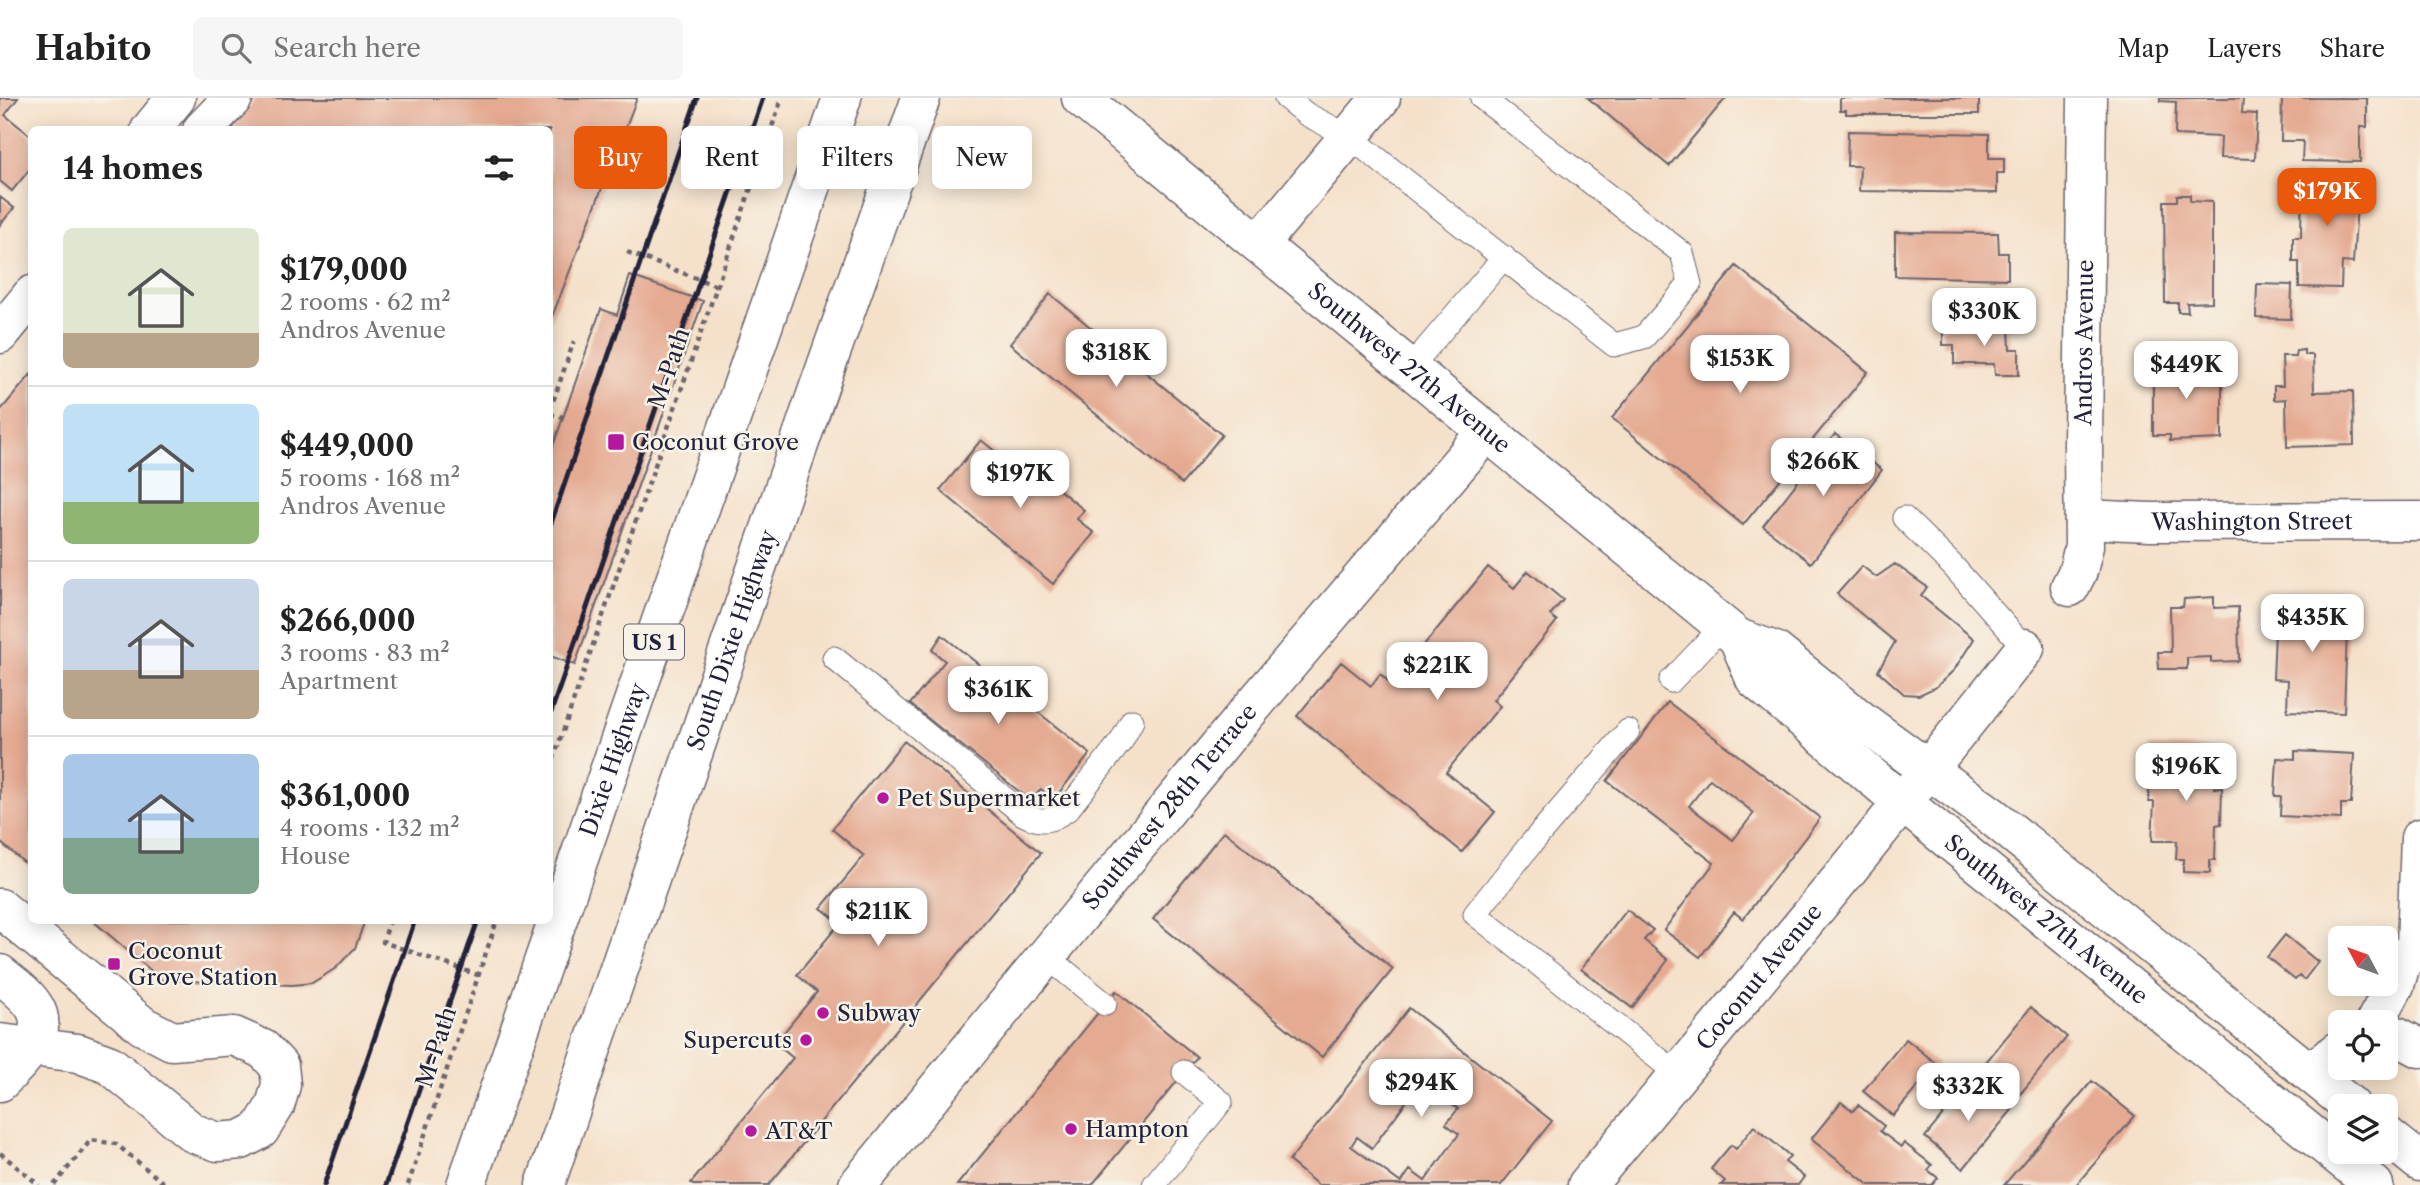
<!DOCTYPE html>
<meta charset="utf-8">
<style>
:root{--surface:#fff;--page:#f6f6f6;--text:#222;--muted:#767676;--line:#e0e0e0;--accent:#ea580c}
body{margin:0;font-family:"Libre Caslon Text",serif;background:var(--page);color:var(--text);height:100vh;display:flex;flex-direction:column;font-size:26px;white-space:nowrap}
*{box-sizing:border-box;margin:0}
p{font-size:23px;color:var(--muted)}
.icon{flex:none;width:38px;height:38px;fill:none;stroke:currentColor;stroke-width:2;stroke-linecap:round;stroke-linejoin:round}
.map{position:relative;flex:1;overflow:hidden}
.sheet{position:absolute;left:28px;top:28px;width:525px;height:798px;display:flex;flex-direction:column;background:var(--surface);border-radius:10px;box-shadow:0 4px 18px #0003}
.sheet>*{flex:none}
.guide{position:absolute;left:574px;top:28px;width:665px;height:63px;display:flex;gap:14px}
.needle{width:46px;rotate:311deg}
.tools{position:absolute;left:2328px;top:828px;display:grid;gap:14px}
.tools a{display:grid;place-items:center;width:70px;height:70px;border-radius:10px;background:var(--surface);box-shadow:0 4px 18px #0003;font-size:35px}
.price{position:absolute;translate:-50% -60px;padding:0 16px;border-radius:14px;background:#fff;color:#222;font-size:23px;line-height:46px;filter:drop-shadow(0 2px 4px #0008)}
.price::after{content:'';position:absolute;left:50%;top:42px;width:21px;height:16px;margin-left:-10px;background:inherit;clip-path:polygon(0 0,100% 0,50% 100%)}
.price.current{background:var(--accent);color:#fff}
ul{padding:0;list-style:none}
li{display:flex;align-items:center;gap:21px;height:175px;padding:0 35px}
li+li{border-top:2px solid var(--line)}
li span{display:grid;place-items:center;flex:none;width:196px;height:140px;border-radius:10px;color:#555}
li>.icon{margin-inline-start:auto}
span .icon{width:84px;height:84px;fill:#fffc;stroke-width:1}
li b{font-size:30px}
h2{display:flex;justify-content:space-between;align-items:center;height:84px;padding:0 35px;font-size:30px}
.chip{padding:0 24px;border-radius:10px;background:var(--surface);box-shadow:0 4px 18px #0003;font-size:24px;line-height:63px}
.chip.current{background:var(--accent);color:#fff}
header{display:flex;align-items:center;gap:42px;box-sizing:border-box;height:98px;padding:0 35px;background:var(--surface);border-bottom:2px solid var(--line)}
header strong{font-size:33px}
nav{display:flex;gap:38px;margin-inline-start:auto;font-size:24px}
.search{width:490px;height:63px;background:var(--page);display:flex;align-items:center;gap:18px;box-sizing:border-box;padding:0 24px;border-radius:10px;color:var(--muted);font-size:26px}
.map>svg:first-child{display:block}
.building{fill:#e5aa92;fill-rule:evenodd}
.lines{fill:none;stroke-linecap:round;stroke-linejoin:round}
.service-casing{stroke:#6c656d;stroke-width:25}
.minor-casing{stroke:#6c656d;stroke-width:41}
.secondary-casing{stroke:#6c656d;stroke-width:41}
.trunk-casing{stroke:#6c656d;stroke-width:41}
.path{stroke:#6c656d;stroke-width:4.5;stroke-dasharray:5 5;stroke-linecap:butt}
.service{stroke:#fff;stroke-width:23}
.minor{stroke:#fff;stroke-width:38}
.secondary{stroke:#fff;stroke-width:38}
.trunk{stroke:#fff;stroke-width:38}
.rail{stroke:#22223b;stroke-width:5}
.poi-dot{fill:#b5179e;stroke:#f7f3e8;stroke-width:2.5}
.labels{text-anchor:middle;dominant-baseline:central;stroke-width:5;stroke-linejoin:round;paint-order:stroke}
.shield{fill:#f7f3e8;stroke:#62616f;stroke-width:2}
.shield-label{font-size:21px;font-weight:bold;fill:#22223b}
.street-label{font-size:23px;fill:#22223b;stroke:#f7f3e8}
.poi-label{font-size:23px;fill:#22223b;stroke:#f7f3e8;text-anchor:start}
</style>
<header>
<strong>Habito</strong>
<div class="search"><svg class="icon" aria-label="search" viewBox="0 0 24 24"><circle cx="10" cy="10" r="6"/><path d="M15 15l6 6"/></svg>Search here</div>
<nav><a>Map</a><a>Layers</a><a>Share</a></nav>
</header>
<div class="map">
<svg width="2420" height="1087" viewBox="0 0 2420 1087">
<rect width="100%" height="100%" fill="#f7f3e8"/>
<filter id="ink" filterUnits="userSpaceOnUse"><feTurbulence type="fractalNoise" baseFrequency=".0143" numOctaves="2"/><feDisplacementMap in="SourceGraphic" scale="14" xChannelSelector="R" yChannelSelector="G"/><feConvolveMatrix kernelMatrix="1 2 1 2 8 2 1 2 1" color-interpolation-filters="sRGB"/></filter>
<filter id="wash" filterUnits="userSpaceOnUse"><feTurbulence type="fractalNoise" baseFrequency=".00686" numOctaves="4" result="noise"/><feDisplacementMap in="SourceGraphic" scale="28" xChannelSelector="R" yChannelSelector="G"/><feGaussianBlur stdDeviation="1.57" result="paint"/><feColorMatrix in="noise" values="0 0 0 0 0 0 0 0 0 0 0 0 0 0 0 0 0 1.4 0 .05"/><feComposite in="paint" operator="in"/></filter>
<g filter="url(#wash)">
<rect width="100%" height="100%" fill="#f5e1ca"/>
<g id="blocks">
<path class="building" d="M0,0h18l-13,17 27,22v35l-3,-2 -17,21 -12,-10z
M256,0h381l-87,224v-192h-319z
M1588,0h138l-57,68z
M1840,0h139v16h-133v-4h-6z
M2160,0h83l-1,15 15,1 -2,45 -35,-1 1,-21 -46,-2 1,-33 -16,-1z
M2282,0h85v29h-7v35l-58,-1 1,-20h-22z
M1848,33l141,3v24h15v15h-7v20l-138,-2 1,-25h-13z
M2302,77h62v32l-7,-1 -4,57 -11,-1 -1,26 -42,-1v-25h-6v-25h8z
M2177,97h13v6l22,1v100l-25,1 1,9h-10v-9h-13l-1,-102h13z
M0,99l14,11 -14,17z
M1895,134l103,1 1,20h9v26l-113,-3z
M1736,168l132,106 -125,153 -131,-107z
M630,178l73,25 -128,364 -25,-9v-201l51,-146 16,6z
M2257,186l35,1 -1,34 -35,-1z
M1050,196l172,141 -40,49 -172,-140z
M1943,230h66l1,21h9v26h-24l-1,-11h-40v-19h-11z
M2304,252v5h9l1,37 39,-1 1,54 -67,2 -1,-48 -12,1v-14h9l-1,-30h13l1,-5z
M2153,262h49v16h20v63l-52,2v-6h-17z
M32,275v496l-32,-27v-431z
M1835,336l47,36 -71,93 -48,-37z
M981,342l35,28 6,-8 62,50 -7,9 17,14 -41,51 -113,-94z
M1895,466l32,23 -6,9 53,43 -20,31 -18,17 -17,8 -15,-1 -26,-23 17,-29 -58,-48 25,-28 14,11z
M1488,469l26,21 14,-17 35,29 -13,15 7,6 -64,79 7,6 -54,66 49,40 -33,40 -165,-136 44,-54 30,24 9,-12 12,10z
M2214,499v11l24,-1 1,54 -28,1v-5l-24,1v11h-28l-1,-17h13l-1,-45h13l1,-8z
M2295,499l29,2 -1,3 25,1 -4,110 -57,-2 1,-31 -15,-1 3,-73h18z
M942,537l148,119 -37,46 -12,-11 -10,12 -121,-97 35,-43 -13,-11z
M1668,604l152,116 -77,101 -9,-7 -34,45 -36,-27 50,-67 -107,-82zM1710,681l44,34 -21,27 -44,-34z
M904,643l137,112 -272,332h-76l-2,-2 102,-125 -18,-15 42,-51 -20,-17 43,-52 -19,-15 43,-52 -32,-27z
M2149,649l67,1 -1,40 7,-1 -1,37 -5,1 -1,35h-5v13l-27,-1v-13h-7l1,-18h-25l2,-39h-5z
M2295,653l59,3 -3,50h-10v15l-61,-3 1,-20h-6l2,-38 18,1z
M1224,733l169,138 -71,88 -169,-138z
M1627,812l26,20 -9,10 24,20 -36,48 -51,-39z
M92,822h273l-10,28 -19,20 -24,15 -20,2 -130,-5z
M2285,837l33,27 -14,18 -5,-4 -4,4 -28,-23z
M1116,893l81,66 -105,128h-135z
M2031,909l36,30 -50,61 -36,-30z
M1409,910l143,113 -51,64h-183l-29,-24zM1409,975l49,36 -12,15 13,10 -34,47 -15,-11 -9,13 -50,-37 6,-9 15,11 42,-57 -11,-9z
M1906,941l31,25 -44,52 -30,-25z
M1973,980l39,32 -49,59 -38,-32z
M2092,983l43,35 -59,69h-72z
M1841,1004l12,9 5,-6 26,21 -4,5 21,16 3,-4 28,22 -4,5 10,8 -6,7h-63l-58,-46z
M1754,1028l36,30 -5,6 19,15 -6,8h-77l4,-4 -14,-12 20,-24 5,4z"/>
</g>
</g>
<g filter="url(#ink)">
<use href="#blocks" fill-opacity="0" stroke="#6c656d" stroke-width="2"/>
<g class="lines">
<g class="service-casing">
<path id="service" d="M1286,0l20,16 44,23 264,208 30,-8 46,-53 -8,-31 -200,-155
M1410,270l94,-111
M1904,420l48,47 73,83
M834,560l189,156c18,10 29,7 45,-5l54,-69 10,-19
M1671,583l52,-55
M1628,633l-98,114 -55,69 204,161
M1045,857l60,49
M1154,1087l67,-83 -37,-30"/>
</g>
<g class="minor-casing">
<g id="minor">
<path d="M150,32l26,-32"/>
<path d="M202,32l31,-32"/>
<path d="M1259,146l122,-146"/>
<path d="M0,236l32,-39"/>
<path id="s1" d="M2084,421l66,3 270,-1"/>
<path id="s2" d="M2070,489l8,-16 6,-25 -1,-102 4,-346"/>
<path d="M0,810l143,118 29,15 62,-5 29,13 16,17 2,19 -6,21 -15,24 -19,10 -23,2 -25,-9 -83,-68 -32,-12 -78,-10"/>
<path d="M0,876c12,10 27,20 35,34 16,27 -18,57 -35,74"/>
<path d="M2375,924l20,-37 6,-21 15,-19 4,-107"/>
<path d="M2385,937l12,1 23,12"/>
<path d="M2309,974l31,-22"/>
<path id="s3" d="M858,1087l371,-451 258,-303"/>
<path id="s4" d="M1587,1087l274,-331 164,-206"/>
</g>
</g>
<g class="secondary-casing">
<g id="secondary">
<path id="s5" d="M1081,0l657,540 37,13 87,70 131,96 358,289"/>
<path id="s6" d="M1738,540l17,41 147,123 472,383"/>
<path d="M2385,1036l35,28"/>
</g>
</g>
<g class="trunk-casing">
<g id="trunk">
<path id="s7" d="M466,1087l376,-1087"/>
<path id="s8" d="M545,1087l270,-787 106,-300"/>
</g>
</g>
<path class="path" d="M627,154l90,34
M550,312l24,-69
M550,316l13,3
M550,671l232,-671
M390,822l-7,22 95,33
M0,1055l39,32
M54,1087l37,-45 25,4 50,41
M408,1087l89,-265"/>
<use href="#service" class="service"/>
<use href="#minor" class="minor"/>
<use href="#secondary" class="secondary"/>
<use href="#trunk" class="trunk"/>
<path class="rail" d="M550,428l147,-428
M550,617l213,-617
M324,1087l91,-265
M386,1087l92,-265"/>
</g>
</g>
<g class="poi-dot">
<rect x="607" y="335" width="18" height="18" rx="3.5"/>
<circle cx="883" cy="700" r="7"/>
<rect x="107" y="859" width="14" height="14" rx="3.5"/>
<circle cx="823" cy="915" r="7"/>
<circle cx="806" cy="942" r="7"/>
<circle cx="1071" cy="1031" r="7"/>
<circle cx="751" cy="1033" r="7"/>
</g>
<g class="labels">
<rect class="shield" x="624" y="526.5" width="60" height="35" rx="5"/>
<g class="shield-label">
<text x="654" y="544">US 1</text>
</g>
<g class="street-label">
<text stroke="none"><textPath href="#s2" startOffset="247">Andros Avenue</textPath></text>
<text transform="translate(669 270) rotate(-71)">M-Path</text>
<text stroke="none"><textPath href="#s5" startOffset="425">Southwest 27th Avenue</textPath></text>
<text stroke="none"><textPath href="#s1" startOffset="168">Washington Street</textPath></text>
<text stroke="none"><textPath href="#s8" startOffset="576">South Dixie Highway</textPath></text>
<text stroke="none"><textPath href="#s7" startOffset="450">Dixie Highway</textPath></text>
<text stroke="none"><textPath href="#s3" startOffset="490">Southwest 28th Terrace</textPath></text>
<text stroke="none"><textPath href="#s6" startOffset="422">Southwest 27th Avenue</textPath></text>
<text stroke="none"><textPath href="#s4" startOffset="270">Coconut Avenue</textPath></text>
<text transform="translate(436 949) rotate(-72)">M-Path</text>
</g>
<g class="poi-label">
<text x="632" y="344">Coconut Grove</text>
<text x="897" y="700">Pet Supermarket</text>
<text x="128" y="853">Coconut<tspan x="128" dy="26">Grove Station</tspan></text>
<text x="837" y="915">Subway</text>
<text x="792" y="942" text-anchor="end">Supercuts</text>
<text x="1085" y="1031">Hampton</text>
<text x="765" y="1033">AT&amp;T</text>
</g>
</g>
</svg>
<div class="tools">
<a><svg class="needle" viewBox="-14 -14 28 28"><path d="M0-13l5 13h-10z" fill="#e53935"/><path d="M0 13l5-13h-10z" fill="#767676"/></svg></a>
<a><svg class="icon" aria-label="locate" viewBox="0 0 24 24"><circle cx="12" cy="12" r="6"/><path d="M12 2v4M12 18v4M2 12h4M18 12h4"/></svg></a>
<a><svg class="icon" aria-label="layers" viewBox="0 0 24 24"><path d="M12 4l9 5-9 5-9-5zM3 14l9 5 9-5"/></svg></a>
</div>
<b class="price current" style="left:2327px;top:130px">$179K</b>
<b class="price" style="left:1984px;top:250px">$330K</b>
<b class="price" style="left:1116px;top:291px">$318K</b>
<b class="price" style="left:1740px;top:297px">$153K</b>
<b class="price" style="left:2186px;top:303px">$449K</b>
<b class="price" style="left:1823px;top:400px">$266K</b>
<b class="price" style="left:1020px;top:412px">$197K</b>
<b class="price" style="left:2312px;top:556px">$435K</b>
<b class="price" style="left:1437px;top:604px">$221K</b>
<b class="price" style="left:998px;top:628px">$361K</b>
<b class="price" style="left:2186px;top:705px">$196K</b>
<b class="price" style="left:878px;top:850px">$211K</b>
<b class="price" style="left:1421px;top:1021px">$294K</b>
<b class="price" style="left:1968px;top:1025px">$332K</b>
<div class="guide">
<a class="chip current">Buy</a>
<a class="chip">Rent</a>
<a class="chip">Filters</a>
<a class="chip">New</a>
</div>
<section class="sheet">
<h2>14 homes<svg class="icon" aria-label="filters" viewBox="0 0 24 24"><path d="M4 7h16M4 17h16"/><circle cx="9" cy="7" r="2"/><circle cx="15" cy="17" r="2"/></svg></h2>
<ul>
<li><span style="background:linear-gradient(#dfe7d0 75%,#b9a48a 0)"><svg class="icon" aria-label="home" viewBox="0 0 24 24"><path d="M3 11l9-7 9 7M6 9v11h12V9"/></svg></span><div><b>$179,000</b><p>2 rooms · 62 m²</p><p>Andros Avenue</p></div></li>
<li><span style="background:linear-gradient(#bfe0f5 70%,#8fb573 0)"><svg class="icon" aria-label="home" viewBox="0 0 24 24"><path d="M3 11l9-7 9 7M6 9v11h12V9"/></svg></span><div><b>$449,000</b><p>5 rooms · 168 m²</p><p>Andros Avenue</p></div></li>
<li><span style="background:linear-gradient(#c9d6e8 65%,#b9a48a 0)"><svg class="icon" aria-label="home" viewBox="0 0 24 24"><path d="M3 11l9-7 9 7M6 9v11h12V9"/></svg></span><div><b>$266,000</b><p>3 rooms · 83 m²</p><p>Apartment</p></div></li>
<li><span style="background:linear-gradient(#a9c7e8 60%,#7fa58c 0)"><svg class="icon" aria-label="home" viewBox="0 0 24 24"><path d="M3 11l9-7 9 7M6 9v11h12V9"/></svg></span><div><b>$361,000</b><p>4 rooms · 132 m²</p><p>House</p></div></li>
</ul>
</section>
</div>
